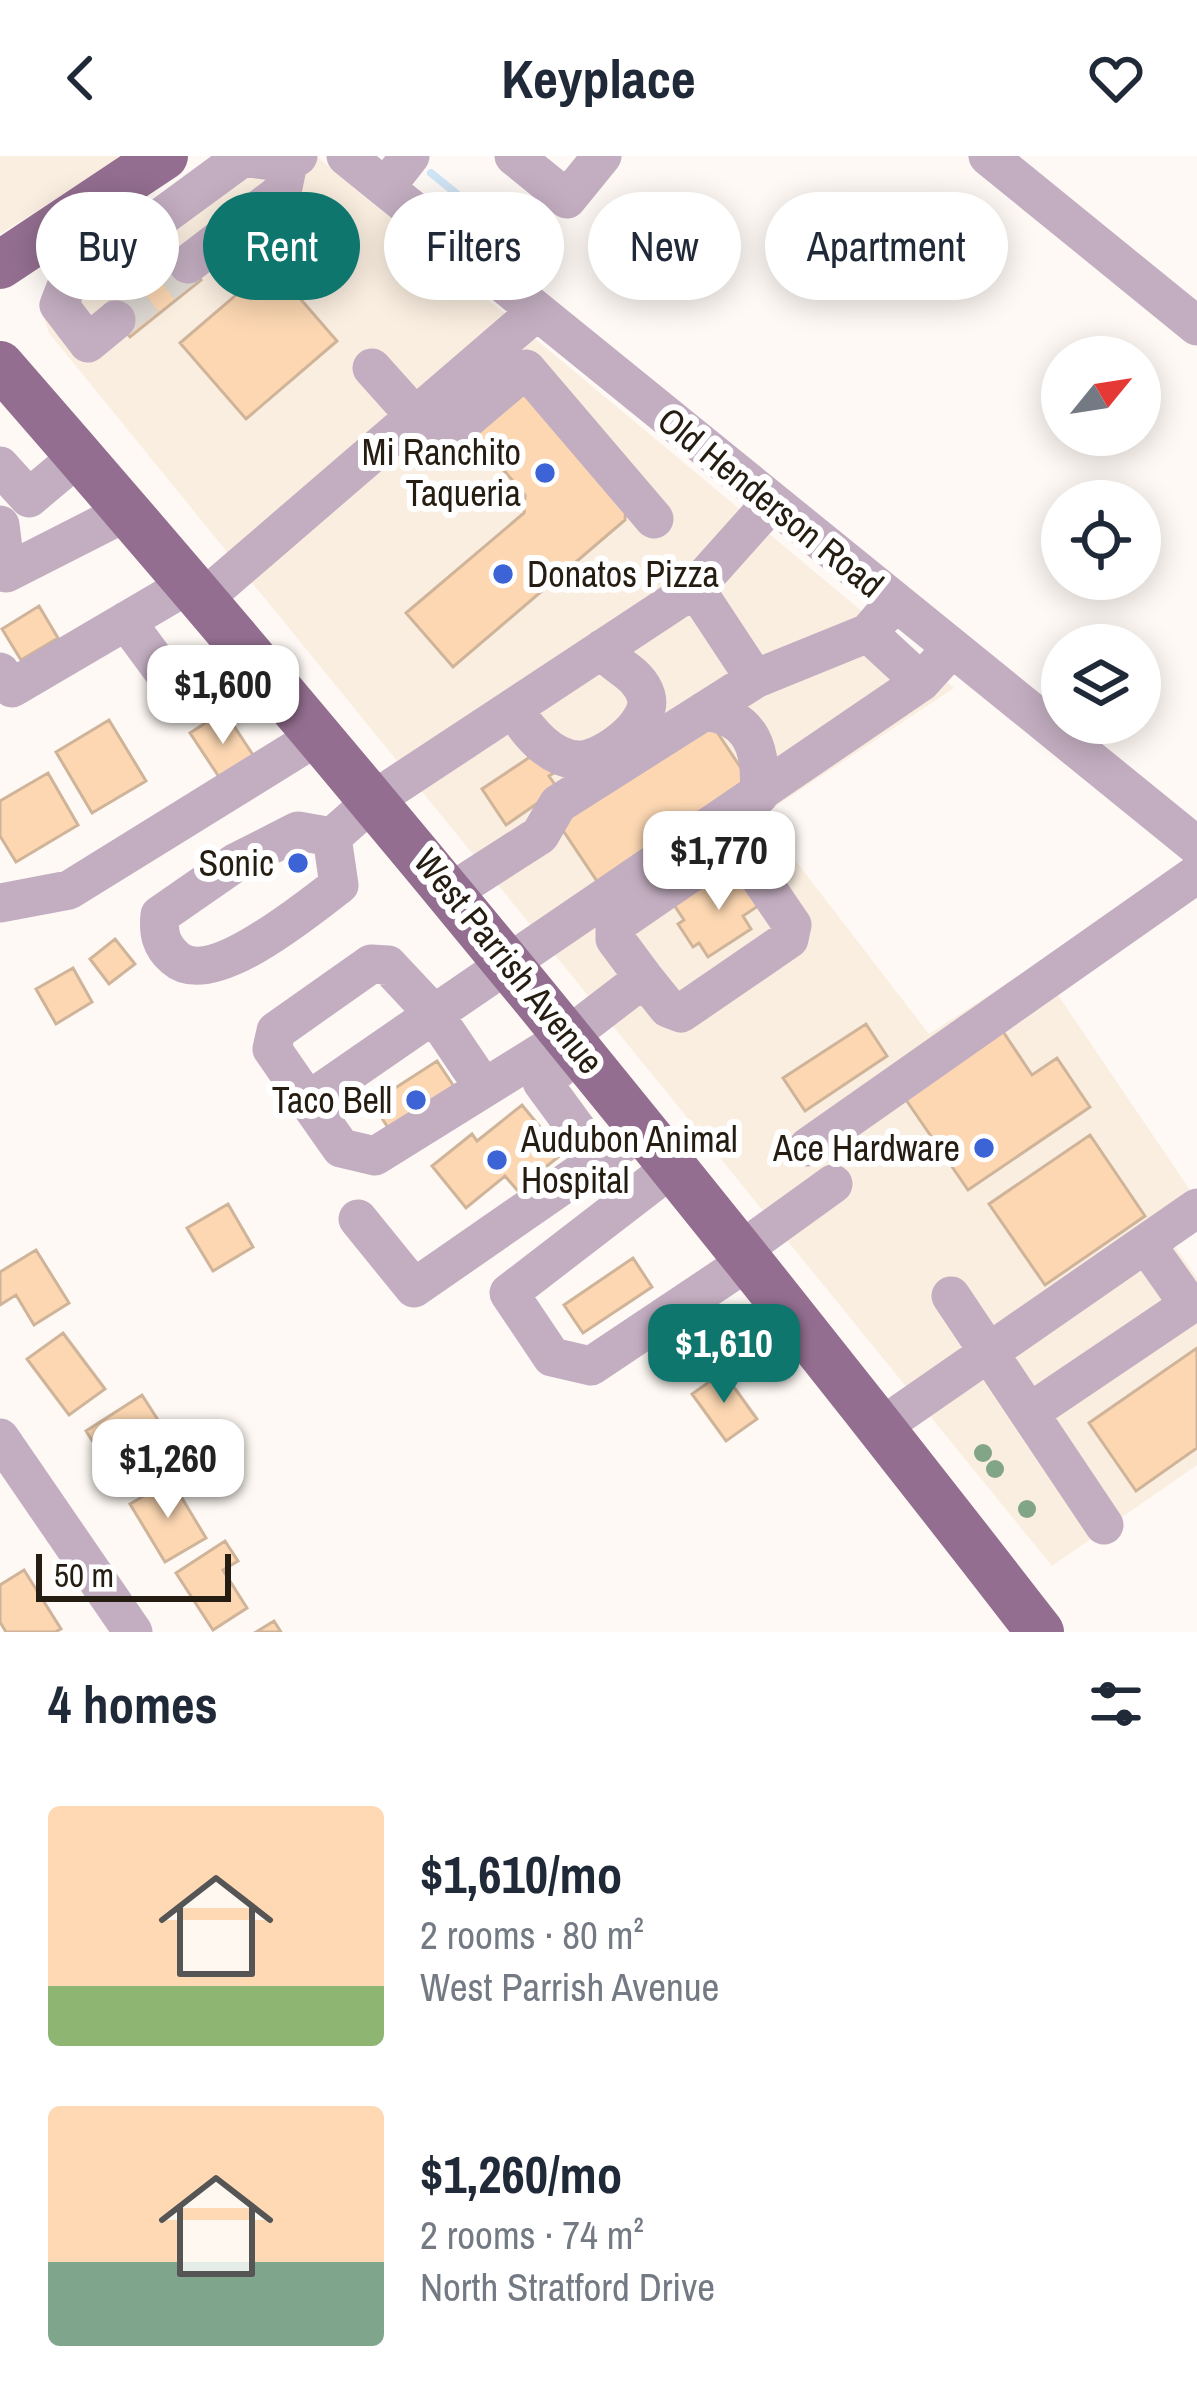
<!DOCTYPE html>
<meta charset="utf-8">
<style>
:root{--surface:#fff;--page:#f6f6f7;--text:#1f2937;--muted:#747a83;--accent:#0f766e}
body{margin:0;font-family:"Archivo Narrow",sans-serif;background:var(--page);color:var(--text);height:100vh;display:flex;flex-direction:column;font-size:45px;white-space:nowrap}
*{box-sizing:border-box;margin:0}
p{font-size:39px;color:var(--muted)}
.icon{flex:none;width:66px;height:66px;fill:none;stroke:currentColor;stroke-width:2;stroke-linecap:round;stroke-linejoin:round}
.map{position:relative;height:1476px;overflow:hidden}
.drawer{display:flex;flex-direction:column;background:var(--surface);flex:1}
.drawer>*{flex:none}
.guide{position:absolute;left:36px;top:36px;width:1125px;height:108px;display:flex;gap:24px}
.needle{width:78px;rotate:60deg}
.tools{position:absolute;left:1041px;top:180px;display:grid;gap:24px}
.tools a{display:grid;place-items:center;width:120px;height:120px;border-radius:50%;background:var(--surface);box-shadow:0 6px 30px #0003;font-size:60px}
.scale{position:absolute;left:36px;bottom:30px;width:195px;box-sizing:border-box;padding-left:12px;border:6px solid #261d12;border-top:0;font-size:33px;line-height:42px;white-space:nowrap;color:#261d12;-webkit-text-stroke:9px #fff;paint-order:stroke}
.price{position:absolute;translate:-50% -102px;padding:0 27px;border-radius:24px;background:#fff;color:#222;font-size:39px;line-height:78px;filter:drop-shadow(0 3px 6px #0008)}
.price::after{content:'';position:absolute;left:50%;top:72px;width:36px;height:27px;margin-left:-18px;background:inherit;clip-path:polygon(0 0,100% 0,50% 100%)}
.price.on{background:var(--accent);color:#fff}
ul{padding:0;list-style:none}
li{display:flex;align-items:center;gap:36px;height:300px;padding:0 48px}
li span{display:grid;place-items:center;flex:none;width:336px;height:240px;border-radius:12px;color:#555}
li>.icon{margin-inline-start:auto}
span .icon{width:144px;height:144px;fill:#fffc;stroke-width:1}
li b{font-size:51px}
h2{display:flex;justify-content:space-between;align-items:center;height:144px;padding:0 48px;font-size:51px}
.tag{padding:0 42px;border-radius:54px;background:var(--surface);box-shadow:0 6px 30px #0003;font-size:42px;line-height:108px}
.tag.on{background:var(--accent);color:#fff}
header{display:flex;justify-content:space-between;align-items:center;height:156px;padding:0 48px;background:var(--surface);font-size:54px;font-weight:700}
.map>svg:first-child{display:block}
.built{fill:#faeee0}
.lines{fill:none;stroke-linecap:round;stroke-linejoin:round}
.stream{stroke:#d0e5f6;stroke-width:8}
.building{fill:#fcd7b2;stroke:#cfb49a;stroke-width:3}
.minor-tunnel{stroke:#ded8d2;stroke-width:39;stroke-dasharray:39 20;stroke-linecap:butt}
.minor{stroke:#c3aec1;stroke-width:39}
.major{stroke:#936e90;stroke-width:48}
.tree{fill:#81a586}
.poi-dot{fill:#3d64d6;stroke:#fff;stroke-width:4.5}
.labels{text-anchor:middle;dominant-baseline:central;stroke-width:12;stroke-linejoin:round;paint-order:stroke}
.poi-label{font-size:36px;fill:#261d12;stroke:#fff;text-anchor:end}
.street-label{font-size:36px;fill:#261d12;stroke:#fff}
</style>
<header><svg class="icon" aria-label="back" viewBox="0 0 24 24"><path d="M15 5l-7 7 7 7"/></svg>Keyplace<svg class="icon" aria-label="heart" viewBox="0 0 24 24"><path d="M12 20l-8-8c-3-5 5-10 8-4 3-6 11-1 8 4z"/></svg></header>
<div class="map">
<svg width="1197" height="1476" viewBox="0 0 1197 1476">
<rect width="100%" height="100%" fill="#fef9f4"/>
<path class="built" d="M0,0h123l-123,78z
M225,0h91l638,532 -193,128 168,218 108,-70 155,229 -37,25 42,60v187l-145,101 -1003,-1233 -7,-20z"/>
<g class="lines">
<path class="stream" d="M431,17l106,86"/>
</g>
<path class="building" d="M152,89l11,14 13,-10 25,31 -71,57 -25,-31 7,-6 -11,-14z
M271,109l66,76 -91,78 -66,-76z
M521,226l105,121 -1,17 -172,147 -47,-54 118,-100 1,-18 -57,-66z
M39,450l19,32 -37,22 -19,-31z
M224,555l33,50 -34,22 -33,-50z
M109,564l37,61 -54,32 -36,-61z
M711,567l42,63 -148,107 -49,-73z
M536,597l26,15 -13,8 9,13 -52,36 -24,-36z
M48,617l30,52 -62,37 -16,-26v-35z
M751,718l16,26 -24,16 8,13 -43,28 -9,-14 -6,4 -15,-23 6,-4 -10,-15 43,-28 8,13z
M115,783l20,25 -26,20 -19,-25z
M73,812l19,34 -36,22 -20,-35z
M866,868l21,32 -82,55 -22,-33z
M1002,874l30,45 25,-17 33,49 -122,83 -64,-93z
M437,905l24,36 -65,43 -24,-37z
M522,949l40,49 -45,36 -12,-14 -39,32 -34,-42 40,-32 5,7z
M1090,979l55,81 -100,69 -56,-81z
M228,1048l25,43 -40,24 -26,-43z
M36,1094l33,53 -35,22 -18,-30 -16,10v-33z
M633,1102l19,29 -69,46 -19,-28z
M63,1177l42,56 -36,26 -42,-56z
M1197,1192v100l-61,43 -47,-68z
M723,1216l34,47 -31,22 -34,-47z
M142,1239l32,50 -56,36 -32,-50z
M171,1324l35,58 -41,24 -35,-58z
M225,1385l13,20 -15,9 24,38 -34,22 -37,-57z
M24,1414l37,59 -6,3h-49l-6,-10v-37z
M274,1465l7,11h-25z"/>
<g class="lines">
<path class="minor-tunnel" d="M116,164l72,-56"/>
<path class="minor" d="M346,0l851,690
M514,0l53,43 35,-43
M988,0l209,170
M385,32l25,-32
M233,73l49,-37 6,-29 10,-7
M188,108l30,-23
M116,164l-28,23 -29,-38 7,-18 177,-130 45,6
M372,212l43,48
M429,295l97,-82 128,150
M0,310l29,32 50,-42
M0,369l6,48 122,-62
M695,432l60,91
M204,442l332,-286
M126,465l59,80 68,-46
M868,477l53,49
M0,516l12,16 179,-105
M513,552c14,22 35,50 64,52 25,2 77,-37 69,-64 -7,-24 -32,-29 -44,-47
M704,555c50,6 58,41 55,84
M298,675l34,6 7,48c-32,24 -128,105 -164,73 -14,-12 -17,-25 -15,-43l75,-52z
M332,681l43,-38 320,-211 76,-85
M453,735l87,-56 18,-31 197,-125 113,-46 27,-31
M0,747l69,-13 252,-156
M583,893l-41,33 58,79
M484,932l-50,-74 -126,87 -36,-52 4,-18 95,-67 17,1 46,49 487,-332 30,-33
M308,945l33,47 34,8 196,-122 73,-56 24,30 13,5 108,-74 3,-14 -49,-72 -19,-3 -109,75v14l29,39
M808,991l389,-273
M674,1010l-165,127 43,64 39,9 160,-107
M358,1063l56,69 231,-160
M743,1093l90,-65
M951,1140l153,229
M1029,1257l160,-108 -43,-61
M881,1271l316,-219
M0,1282l133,194"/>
<path class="major" d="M0,109l164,-109
M0,209c360,412 705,834 1040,1267"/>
</g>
<g class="tree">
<circle cx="983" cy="1297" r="9"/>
<circle cx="995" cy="1313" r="9"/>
<circle cx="1027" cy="1353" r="9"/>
</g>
<g class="poi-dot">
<circle cx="545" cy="317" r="12"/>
<circle cx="503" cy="418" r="12"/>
<circle cx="298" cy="707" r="12"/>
<circle cx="416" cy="944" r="12"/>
<circle cx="984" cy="992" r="12"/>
<circle cx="497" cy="1004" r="12"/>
</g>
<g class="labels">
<g class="poi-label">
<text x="521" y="296">Mi Ranchito<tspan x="521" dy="41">Taqueria</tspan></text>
<text x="527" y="418" text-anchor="start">Donatos Pizza</text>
<text x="274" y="707">Sonic</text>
<text x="392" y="944">Taco Bell</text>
<text x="521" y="983" text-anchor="start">Audubon Animal<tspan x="521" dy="41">Hospital</tspan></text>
<text x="960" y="992">Ace Hardware</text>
</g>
<g class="street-label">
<text transform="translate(771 346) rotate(39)">Old Henderson Road</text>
<text transform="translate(509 805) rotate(51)">West Parrish Avenue</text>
</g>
</g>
</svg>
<div class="tools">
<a><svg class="needle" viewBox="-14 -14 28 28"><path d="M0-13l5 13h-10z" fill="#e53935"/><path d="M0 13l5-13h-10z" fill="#747a83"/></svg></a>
<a><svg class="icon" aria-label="locate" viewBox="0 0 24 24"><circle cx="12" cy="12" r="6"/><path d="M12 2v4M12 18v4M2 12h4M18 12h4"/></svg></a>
<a><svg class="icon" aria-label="layers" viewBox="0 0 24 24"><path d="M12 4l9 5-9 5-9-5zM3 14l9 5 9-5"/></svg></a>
</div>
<div class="scale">50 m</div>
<b class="price" style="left:223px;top:591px">$1,600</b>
<b class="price" style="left:719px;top:757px">$1,770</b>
<b class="price on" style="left:724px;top:1250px">$1,610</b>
<b class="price" style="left:168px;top:1365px">$1,260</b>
<div class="guide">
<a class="tag">Buy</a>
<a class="tag on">Rent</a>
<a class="tag">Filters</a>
<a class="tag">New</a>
<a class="tag">Apartment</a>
</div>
</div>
<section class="drawer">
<h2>4 homes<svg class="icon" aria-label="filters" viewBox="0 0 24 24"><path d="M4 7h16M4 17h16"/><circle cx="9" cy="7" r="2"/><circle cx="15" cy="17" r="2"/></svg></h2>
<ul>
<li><span style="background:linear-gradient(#ffd9b3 75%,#8fb573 0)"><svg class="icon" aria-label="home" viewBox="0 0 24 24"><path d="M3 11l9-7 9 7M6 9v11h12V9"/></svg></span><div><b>$1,610/mo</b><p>2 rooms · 80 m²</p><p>West Parrish Avenue</p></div></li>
<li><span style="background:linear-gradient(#ffd9b3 65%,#7fa58c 0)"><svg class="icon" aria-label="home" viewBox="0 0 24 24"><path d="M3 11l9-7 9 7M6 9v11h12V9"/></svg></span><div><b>$1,260/mo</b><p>2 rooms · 74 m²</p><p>North Stratford Drive</p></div></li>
</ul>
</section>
